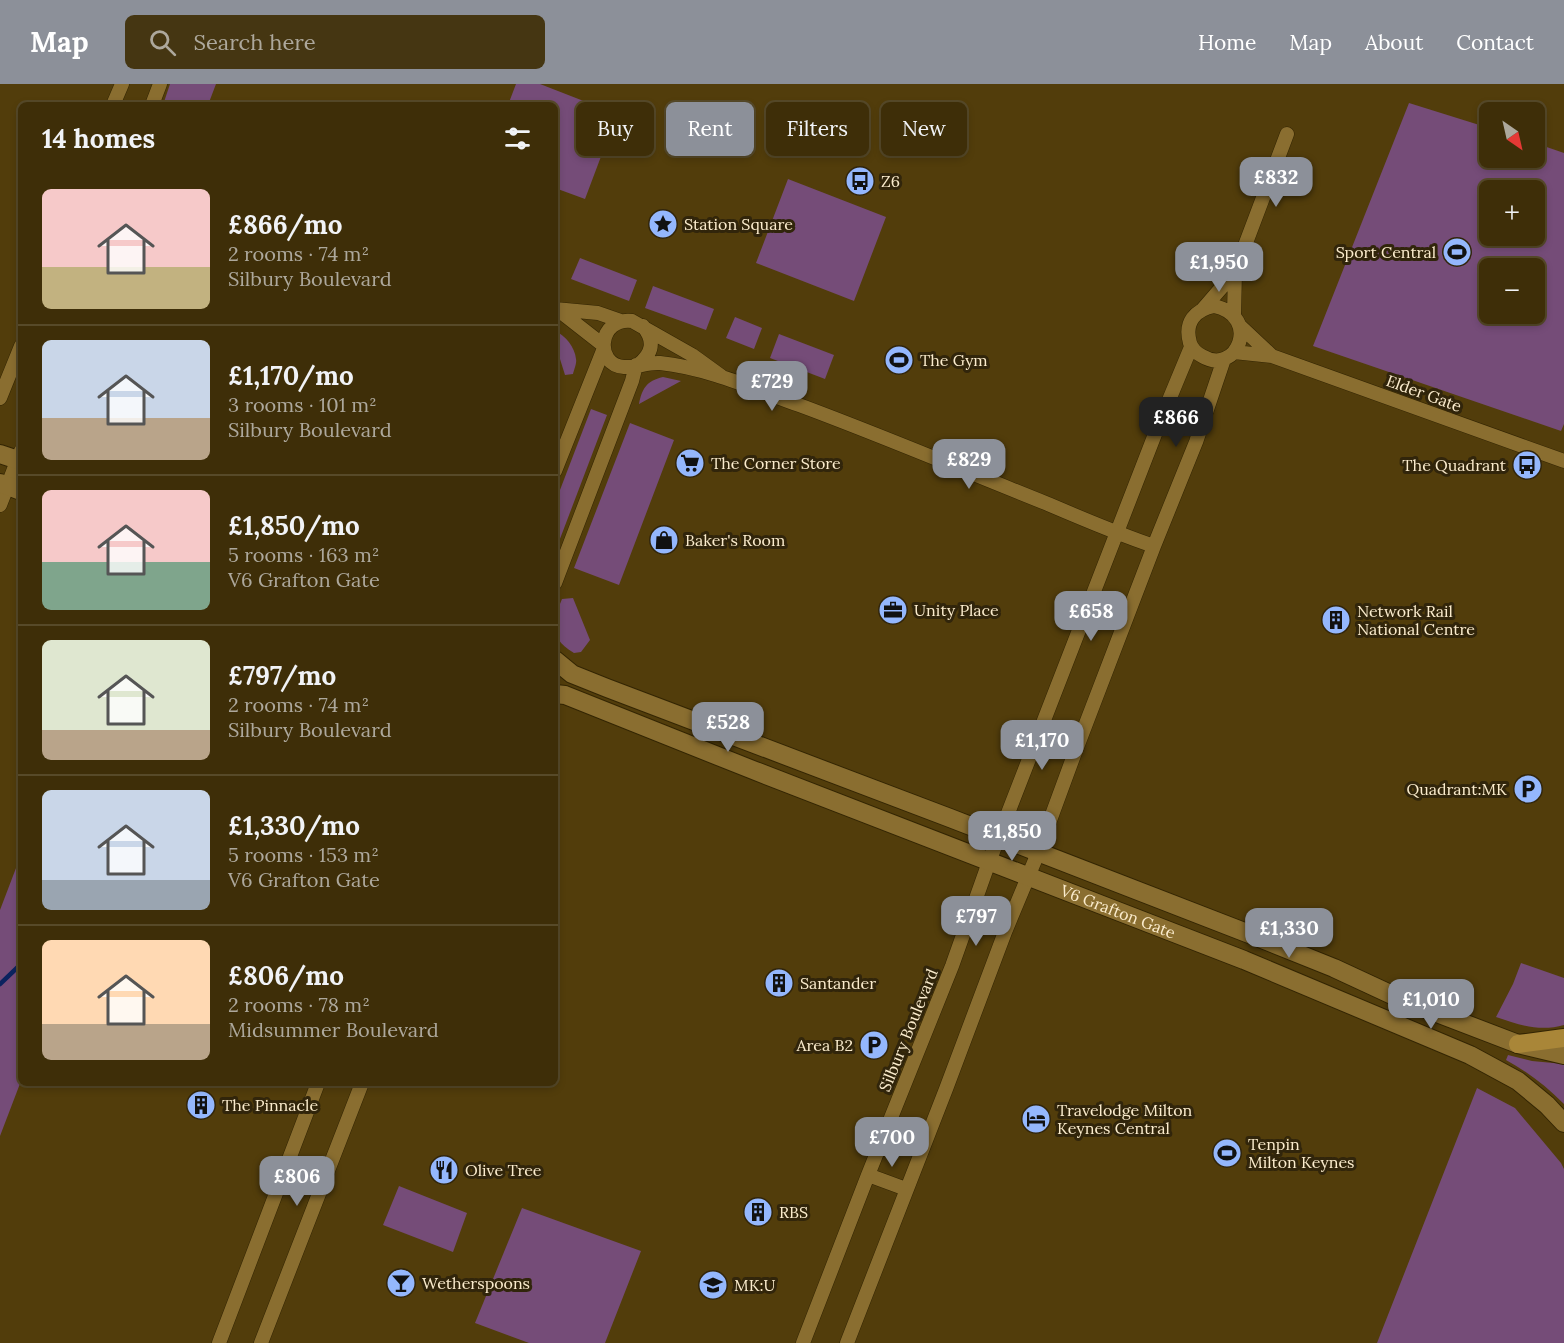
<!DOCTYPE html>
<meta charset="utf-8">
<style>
:root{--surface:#3e2e08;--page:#453612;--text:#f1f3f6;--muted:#ada89c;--line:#574a29;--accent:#8c9099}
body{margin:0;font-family:Lora,serif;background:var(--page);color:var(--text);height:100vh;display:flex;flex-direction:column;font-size:22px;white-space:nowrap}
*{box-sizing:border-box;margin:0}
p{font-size:20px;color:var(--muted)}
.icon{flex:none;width:33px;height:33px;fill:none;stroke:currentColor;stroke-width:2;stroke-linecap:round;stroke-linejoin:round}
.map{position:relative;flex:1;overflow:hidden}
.drawer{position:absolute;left:18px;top:18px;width:540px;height:984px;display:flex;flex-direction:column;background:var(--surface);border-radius:9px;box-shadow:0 3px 9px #0003,0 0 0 2px var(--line)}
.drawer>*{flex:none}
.top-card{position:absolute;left:576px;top:18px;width:570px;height:54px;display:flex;gap:12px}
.needle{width:39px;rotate:146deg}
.tools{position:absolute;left:1479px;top:18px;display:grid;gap:12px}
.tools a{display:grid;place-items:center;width:66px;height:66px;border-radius:9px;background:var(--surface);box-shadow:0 3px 9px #0003,0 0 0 2px var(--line);font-size:30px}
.price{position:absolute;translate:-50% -51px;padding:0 14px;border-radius:12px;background:var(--accent);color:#fff;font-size:20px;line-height:39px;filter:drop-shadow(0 2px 3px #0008)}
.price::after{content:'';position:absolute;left:50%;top:36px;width:18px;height:14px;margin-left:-9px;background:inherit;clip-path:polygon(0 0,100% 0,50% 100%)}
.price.on{background:#222;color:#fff}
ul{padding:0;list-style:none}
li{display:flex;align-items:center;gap:18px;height:150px;padding:0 24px}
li+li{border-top:2px solid var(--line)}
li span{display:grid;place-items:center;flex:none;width:168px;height:120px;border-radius:9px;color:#555}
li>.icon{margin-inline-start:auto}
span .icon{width:72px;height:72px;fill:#fffc;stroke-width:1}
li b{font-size:26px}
h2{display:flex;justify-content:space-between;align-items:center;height:72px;padding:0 24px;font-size:26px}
.pill{padding:0 21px;border-radius:9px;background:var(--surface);box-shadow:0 3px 9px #0003,0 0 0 2px var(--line);font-size:21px;line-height:54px}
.pill.on{background:var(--accent);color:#fff}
header{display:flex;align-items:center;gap:36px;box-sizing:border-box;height:84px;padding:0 30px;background:var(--accent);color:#fff}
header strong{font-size:28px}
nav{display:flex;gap:33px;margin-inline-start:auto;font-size:21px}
.search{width:420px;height:54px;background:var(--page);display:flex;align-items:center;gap:15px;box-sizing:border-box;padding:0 21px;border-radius:9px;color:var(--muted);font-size:22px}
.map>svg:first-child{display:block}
.green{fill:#754c78;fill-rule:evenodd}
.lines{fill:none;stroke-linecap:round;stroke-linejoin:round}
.stream{stroke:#0b235f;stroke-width:4.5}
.minor-casing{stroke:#332503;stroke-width:15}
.tertiary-casing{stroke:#332503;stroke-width:20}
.primary-casing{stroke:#332503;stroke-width:20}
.minor{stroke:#8a6e30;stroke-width:14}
.tertiary{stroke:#8a6e30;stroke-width:18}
.primary{stroke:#a98638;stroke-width:18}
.labels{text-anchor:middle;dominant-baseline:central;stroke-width:6;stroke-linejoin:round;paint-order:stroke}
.poi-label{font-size:16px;fill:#fbeccd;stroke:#31250b;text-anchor:start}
.street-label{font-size:16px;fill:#fbeccd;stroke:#31250b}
</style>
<header>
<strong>Map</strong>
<div class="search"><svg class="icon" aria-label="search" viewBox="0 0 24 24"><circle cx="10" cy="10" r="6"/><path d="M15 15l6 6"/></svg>Search here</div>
<nav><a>Home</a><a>Map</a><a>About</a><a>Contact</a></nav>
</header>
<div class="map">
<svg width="1564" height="1259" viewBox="0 0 1564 1259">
<rect width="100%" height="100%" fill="#523d0b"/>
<path class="green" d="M170,0h46l-8,21h-45z
M516,0h24l77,30 -32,85 -30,-11v-83h-47z
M1409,19l80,25 1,30h44l1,-15 29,10v271l-3,7 -248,-85zM1490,106h44v46h-44zM1490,184h44v46h-44z
M788,95l98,38 -32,84 -98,-38z
M580,174l57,22 -8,21 -58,-22z
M653,202l61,23 -8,21 -61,-22z
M735,233l27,11 -8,21 -28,-11z
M555,247c10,4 20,16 21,28 1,4 -2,11 -3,15l-8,1 -10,-32z
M779,250l55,21 -9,24 -55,-21z
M663,293l18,4 -42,23c3,-15 7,-23 24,-27z
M591,325l16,6 -52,137v-49z
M630,339l44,17 -55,145 -45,-17z
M573,514l17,42 -9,12 -7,1c-26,-16 -22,-29 -12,-54z
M21,771v226l-21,55v-226z
M1521,879l43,15v47c-24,7 -45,0 -68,-8l17,-33z
M1508,971l24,6 32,3v40c-18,-18 -36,-32 -58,-44z
M1477,1004l38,20 46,55 3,6v174h-187z
M399,1102l68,27 -14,39 -70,-27z
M522,1124l119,43 -36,92h-76l-54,-20z"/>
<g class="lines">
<path class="stream" d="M0,900l21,-20"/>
<g class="minor-casing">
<path id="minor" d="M113,21l9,-21
M152,21l8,-21
M1214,222c48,10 23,71 -12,50 -6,-3 -10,-7 -12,-13 -6,-21 5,-33 24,-37z
M555,225l43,4 23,8
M557,225l46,36
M1203,225l32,-37 52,-138
M1234,231l1,-43
M1240,242l32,30
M1234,268l38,4 292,105
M638,281c15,-12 17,-24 5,-39
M721,292l-29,-21 -60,-34c-34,-4 -38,44 -8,46 12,1 23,-5 36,-4 48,5 94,26 139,42 84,31 166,66 249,99 35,15 70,30 106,42
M0,314l21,-52
M555,387l49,-123
M0,421l21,-54
M555,499l77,-202 4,-16
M868,1091l38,14
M219,1259l99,-260
M261,1259l101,-260
M803,1259l65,-168 84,-209 37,-104 47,-121 121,-312 34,-82
M847,1259l99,-254 59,-157 33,-79 36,-98 80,-209 42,-104 28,-83"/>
</g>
<g class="tertiary-casing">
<g id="tertiary">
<path d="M0,370l21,7"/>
<path d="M0,399l21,8"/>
<path d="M555,576l17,14 35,14 343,130 302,117 82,33 69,32 115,44 46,11"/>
<path id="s1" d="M555,610l10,1 188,75 491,190 226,95 48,26 29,24 17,18"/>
</g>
</g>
<g class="primary-casing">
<path id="primary" d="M1518,960l46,-6"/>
</g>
<use href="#minor" class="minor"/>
<use href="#tertiary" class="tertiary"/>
<use href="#primary" class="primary"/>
</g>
<defs>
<g id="bus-disc" transform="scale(1.5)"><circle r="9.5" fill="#94b7fd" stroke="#31250b"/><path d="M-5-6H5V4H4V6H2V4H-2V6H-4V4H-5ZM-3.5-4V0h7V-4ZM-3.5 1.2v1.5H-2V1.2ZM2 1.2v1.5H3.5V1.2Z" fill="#111"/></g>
<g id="sight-disc" transform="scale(1.5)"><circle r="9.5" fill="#94b7fd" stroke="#31250b"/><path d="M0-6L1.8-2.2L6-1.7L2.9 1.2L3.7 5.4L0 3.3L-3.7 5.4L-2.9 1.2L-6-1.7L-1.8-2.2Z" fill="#111"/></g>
<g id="stadium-disc" transform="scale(1.5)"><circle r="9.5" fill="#94b7fd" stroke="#31250b"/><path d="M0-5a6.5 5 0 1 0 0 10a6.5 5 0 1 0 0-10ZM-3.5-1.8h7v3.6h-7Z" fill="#111"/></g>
<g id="supermarket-disc" transform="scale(1.5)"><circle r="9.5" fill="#94b7fd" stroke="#31250b"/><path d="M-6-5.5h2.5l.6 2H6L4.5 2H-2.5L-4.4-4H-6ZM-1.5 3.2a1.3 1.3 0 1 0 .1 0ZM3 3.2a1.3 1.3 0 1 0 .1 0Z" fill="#111"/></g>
<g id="shop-disc" transform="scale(1.5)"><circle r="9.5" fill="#94b7fd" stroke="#31250b"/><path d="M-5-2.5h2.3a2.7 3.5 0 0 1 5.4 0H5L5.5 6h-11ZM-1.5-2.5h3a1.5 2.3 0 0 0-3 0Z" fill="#111"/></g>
<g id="office-disc" transform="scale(1.5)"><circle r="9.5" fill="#94b7fd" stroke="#31250b"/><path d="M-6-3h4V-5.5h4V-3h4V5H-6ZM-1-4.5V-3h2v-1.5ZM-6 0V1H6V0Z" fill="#111"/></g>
<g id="building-disc" transform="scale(1.5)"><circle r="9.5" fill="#94b7fd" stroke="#31250b"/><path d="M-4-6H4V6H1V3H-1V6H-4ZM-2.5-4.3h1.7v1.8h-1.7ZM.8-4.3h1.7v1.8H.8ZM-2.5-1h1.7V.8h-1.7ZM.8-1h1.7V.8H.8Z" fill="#111"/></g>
<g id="parking-disc" transform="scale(1.5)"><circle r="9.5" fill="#94b7fd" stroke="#31250b"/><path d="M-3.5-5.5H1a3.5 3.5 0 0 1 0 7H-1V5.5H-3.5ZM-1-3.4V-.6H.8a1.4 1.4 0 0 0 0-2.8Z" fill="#111"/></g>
<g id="hotel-disc" transform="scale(1.5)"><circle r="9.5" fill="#94b7fd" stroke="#31250b"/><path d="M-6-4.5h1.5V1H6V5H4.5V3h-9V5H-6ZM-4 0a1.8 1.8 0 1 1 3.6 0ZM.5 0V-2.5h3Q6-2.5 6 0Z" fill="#111"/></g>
<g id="restaurant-disc" transform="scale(1.5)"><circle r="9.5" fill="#94b7fd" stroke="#31250b"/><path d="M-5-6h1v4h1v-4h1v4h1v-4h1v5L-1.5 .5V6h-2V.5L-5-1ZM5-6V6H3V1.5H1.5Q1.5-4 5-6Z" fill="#111"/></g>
<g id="bar-disc" transform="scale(1.5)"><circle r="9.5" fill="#94b7fd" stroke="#31250b"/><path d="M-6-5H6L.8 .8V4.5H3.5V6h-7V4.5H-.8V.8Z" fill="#111"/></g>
<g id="university-disc" transform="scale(1.5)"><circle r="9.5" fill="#94b7fd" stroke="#31250b"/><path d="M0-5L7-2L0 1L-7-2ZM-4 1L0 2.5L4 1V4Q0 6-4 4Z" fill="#111"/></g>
</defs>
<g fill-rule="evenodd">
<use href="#bus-disc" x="860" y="97"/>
<use href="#sight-disc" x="663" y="140"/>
<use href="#stadium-disc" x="1457" y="168"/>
<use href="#stadium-disc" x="899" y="276"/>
<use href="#supermarket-disc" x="690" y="379"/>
<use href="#bus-disc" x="1527" y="381"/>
<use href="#shop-disc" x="664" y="456"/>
<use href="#office-disc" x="893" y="526"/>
<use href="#building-disc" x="1336" y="536"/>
<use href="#parking-disc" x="1528" y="705"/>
<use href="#building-disc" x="779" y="899"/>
<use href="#parking-disc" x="874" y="961"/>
<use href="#building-disc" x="201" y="1021"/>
<use href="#hotel-disc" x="1036" y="1035"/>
<use href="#stadium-disc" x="1227" y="1069"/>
<use href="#restaurant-disc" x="444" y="1086"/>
<use href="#building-disc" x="758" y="1128"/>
<use href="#bar-disc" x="401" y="1199"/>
<use href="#university-disc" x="713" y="1201"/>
</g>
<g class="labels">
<g class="poi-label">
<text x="881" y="97">Z6</text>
<text x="684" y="140">Station Square</text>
<text x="1436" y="168" text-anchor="end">Sport Central</text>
<text x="920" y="276">The Gym</text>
<text x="711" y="379">The Corner Store</text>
<text x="1506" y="381" text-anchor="end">The Quadrant</text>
<text x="685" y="456">Baker's Room</text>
<text x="914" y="526">Unity Place</text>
<text x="1357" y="527">Network Rail<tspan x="1357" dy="18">National Centre</tspan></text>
<text x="1507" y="705" text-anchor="end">Quadrant:MK</text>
<text x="800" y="899">Santander</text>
<text x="853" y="961" text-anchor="end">Area B2</text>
<text x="222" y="1021">The Pinnacle</text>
<text x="1057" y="1026">Travelodge Milton<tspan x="1057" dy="18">Keynes Central</tspan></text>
<text x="1248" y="1060">Tenpin<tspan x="1248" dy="18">Milton Keynes</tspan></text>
<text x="465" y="1086">Olive Tree</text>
<text x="779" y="1128">RBS</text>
<text x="422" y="1199">Wetherspoons</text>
<text x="734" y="1201">MK:U</text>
</g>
<g class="street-label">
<text transform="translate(1424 309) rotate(20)">Elder Gate</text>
<text stroke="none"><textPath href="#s1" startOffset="604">V6 Grafton Gate</textPath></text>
<text transform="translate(908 946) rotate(-68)">Silbury Boulevard</text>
</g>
</g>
</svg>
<div class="tools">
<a><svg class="needle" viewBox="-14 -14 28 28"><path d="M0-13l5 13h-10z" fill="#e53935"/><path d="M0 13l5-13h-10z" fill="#ada89c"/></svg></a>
<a>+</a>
<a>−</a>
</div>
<b class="price" style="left:1276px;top:124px">£832</b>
<b class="price" style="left:1219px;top:209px">£1,950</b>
<b class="price" style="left:772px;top:328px">£729</b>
<b class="price on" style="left:1176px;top:364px">£866</b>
<b class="price" style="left:969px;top:406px">£829</b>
<b class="price" style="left:1091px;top:558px">£658</b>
<b class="price" style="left:728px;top:669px">£528</b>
<b class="price" style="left:1042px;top:687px">£1,170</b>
<b class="price" style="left:1012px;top:778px">£1,850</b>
<b class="price" style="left:976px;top:863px">£797</b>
<b class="price" style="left:1289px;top:875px">£1,330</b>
<b class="price" style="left:1431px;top:946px">£1,010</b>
<b class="price" style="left:892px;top:1084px">£700</b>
<b class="price" style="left:297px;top:1123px">£806</b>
<div class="top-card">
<a class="pill">Buy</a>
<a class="pill on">Rent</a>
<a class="pill">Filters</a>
<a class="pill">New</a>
</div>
<section class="drawer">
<h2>14 homes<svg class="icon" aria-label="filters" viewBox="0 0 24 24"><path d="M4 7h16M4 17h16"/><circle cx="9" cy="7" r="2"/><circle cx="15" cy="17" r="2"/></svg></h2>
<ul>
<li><span style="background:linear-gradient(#f6c9c9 65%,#c2b280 0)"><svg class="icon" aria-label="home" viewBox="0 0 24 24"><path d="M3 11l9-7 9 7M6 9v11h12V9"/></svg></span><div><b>£866/mo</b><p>2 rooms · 74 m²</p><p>Silbury Boulevard</p></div></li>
<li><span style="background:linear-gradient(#c9d6e8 65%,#b9a48a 0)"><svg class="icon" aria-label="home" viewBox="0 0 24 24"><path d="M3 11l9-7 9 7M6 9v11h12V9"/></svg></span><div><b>£1,170/mo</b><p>3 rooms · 101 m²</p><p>Silbury Boulevard</p></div></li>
<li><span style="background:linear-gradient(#f6c9c9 60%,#7fa58c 0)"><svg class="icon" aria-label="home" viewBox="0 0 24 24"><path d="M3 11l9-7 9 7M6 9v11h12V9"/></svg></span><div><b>£1,850/mo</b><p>5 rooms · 163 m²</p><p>V6 Grafton Gate</p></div></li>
<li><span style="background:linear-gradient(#dfe7d0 75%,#b9a48a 0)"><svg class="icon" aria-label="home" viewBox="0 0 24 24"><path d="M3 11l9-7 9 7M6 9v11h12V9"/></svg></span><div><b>£797/mo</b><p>2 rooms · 74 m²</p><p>Silbury Boulevard</p></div></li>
<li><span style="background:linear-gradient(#c9d6e8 75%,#9aa5b1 0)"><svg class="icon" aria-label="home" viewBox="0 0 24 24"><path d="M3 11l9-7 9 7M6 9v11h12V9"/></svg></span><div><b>£1,330/mo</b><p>5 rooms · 153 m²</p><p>V6 Grafton Gate</p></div></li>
<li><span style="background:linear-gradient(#ffd9b3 70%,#b9a48a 0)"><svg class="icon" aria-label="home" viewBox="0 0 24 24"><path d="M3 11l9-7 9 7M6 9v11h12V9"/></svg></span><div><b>£806/mo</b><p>2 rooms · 78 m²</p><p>Midsummer Boulevard</p></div></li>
</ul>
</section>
</div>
